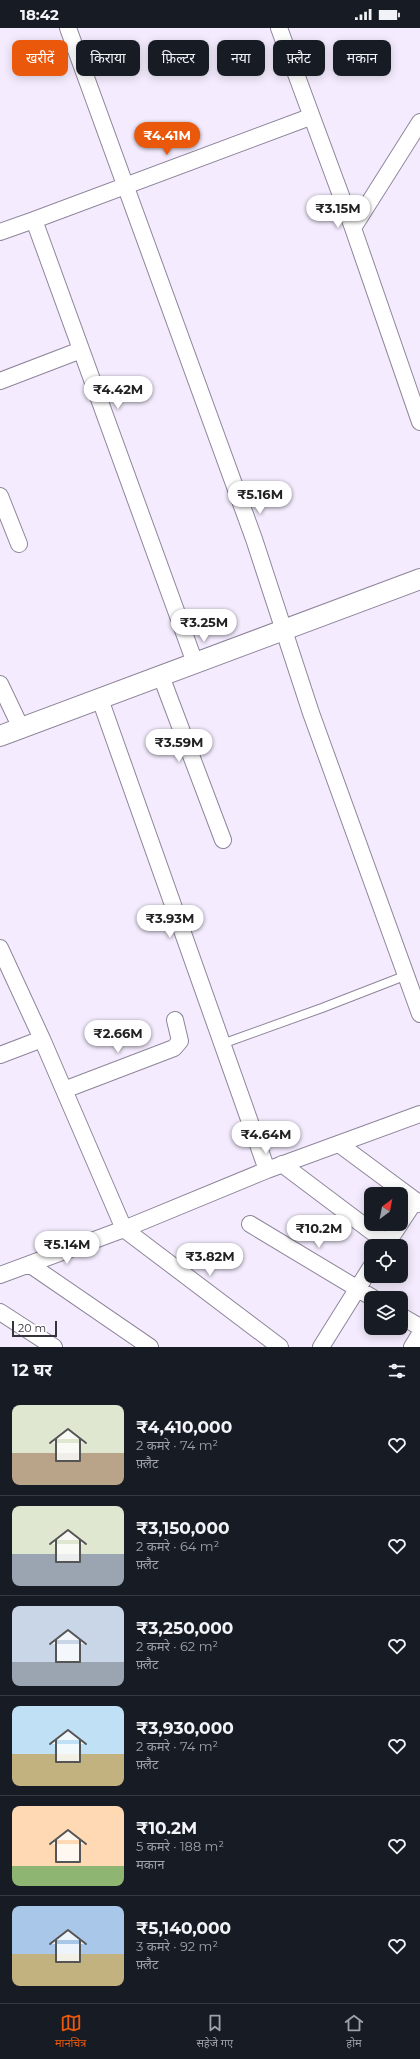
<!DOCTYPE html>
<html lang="hi">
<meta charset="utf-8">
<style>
:root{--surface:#171b24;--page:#20242c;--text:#f1f3f6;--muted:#9ea1a6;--line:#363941;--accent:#ea580c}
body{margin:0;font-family:Montserrat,"Noto Sans Devanagari",sans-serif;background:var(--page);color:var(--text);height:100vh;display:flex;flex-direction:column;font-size:15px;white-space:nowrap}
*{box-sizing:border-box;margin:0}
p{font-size:13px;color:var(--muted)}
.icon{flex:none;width:22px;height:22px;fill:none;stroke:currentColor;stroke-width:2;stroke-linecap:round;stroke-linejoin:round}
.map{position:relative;height:1319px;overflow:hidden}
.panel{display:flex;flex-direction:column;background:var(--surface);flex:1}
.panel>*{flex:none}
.banner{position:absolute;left:12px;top:12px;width:396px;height:36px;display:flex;gap:8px}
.needle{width:26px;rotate:32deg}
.fabs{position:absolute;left:364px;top:1159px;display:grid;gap:8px}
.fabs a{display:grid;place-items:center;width:44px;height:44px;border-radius:8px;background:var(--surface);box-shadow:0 2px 10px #0003;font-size:20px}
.scale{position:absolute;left:12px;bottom:10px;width:45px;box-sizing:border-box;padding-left:4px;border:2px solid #37333b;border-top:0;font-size:11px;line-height:14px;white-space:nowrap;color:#37333b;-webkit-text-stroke:3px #fff;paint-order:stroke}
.price{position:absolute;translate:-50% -34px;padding:0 9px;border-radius:14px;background:#fff;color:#222;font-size:13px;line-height:26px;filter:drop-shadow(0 1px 2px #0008)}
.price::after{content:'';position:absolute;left:50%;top:24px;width:12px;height:9px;margin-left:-6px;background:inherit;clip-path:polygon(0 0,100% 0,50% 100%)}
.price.selected{background:var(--accent);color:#fff}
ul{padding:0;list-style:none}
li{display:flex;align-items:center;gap:12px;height:100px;padding:0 12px}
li+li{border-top:1px solid var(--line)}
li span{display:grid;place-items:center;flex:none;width:112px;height:80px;border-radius:8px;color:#555}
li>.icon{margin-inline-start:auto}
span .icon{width:48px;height:48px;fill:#fffc;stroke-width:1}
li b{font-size:17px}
h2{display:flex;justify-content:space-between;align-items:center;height:48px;padding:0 12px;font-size:17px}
.tag{padding:0 14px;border-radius:8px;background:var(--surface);box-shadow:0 2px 10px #0003;font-size:14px;line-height:36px}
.tag.selected{background:var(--accent);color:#fff}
.status{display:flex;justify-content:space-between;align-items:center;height:28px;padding:0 20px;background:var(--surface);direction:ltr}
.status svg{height:11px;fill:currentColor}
.tabs{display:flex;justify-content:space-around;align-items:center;height:56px;border-top:1px solid var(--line);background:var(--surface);font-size:11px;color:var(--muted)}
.tabs a{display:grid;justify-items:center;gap:2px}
.tabs .selected{color:var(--accent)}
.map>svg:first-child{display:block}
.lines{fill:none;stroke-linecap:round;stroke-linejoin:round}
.service-casing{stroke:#8f859a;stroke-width:10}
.minor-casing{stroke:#8f859a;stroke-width:18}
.tertiary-casing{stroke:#8f859a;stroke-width:22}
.service{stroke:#fff;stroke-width:8}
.minor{stroke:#fff;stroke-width:16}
.tertiary{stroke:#fff;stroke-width:20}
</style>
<div class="status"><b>18:42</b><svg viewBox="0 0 49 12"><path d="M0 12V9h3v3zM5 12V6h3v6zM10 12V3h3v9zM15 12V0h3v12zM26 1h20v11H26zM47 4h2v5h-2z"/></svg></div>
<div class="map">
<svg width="420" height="1319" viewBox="0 0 420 1319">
<rect width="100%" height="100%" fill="#f4ecfe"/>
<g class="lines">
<g class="service-casing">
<path id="service" d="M222,1016l100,-36 85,-33"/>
</g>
<g class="minor-casing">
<path id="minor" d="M68,0l186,511 57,174 109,301
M279,0l74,200 67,194
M34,192l276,-103
M353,200l67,-106
M0,204l34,-12 161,443
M0,353l81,-31
M0,468l19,48
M161,648l62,164
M0,656l21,44
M100,671l167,471
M0,920l42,91 82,190 156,118
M0,1027l42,-16
M64,1062l110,-42 6,-7 -5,-21
M339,1116l81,60
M282,1136l105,79
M401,1194l14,-21
M250,1196l123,74
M385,1218l15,-22
M29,1236l121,83
M0,1247l124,-46 143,-59 153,-56
M0,1284l54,35
M401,1288l19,11
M321,1319l50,-80
M412,1319l8,-13"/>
</g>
<g class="tertiary-casing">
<path id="tertiary" d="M0,708l420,-157"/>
</g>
<use href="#service" class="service"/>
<use href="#minor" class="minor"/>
<use href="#tertiary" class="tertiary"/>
</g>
</svg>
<div class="fabs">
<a><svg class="needle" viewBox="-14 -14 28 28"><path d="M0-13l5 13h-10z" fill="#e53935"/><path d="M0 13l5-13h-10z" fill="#9ea1a6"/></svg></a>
<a><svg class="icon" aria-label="locate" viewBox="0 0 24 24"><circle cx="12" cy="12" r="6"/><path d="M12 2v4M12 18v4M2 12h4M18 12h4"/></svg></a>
<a><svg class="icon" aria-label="layers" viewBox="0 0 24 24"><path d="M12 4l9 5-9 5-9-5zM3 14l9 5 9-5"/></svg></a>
</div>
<div class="scale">20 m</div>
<b class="price selected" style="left:167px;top:128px">₹4.41M</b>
<b class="price" style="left:338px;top:201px">₹3.15M</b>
<b class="price" style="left:118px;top:382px">₹4.42M</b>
<b class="price" style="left:260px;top:487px">₹5.16M</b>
<b class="price" style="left:204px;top:615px">₹3.25M</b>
<b class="price" style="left:179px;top:735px">₹3.59M</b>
<b class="price" style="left:170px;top:911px">₹3.93M</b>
<b class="price" style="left:118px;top:1026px">₹2.66M</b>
<b class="price" style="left:266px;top:1127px">₹4.64M</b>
<b class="price" style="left:319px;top:1221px">₹10.2M</b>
<b class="price" style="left:67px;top:1237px">₹5.14M</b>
<b class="price" style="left:210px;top:1249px">₹3.82M</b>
<div class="banner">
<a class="tag selected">खरीदें</a>
<a class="tag">किराया</a>
<a class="tag">फ़िल्टर</a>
<a class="tag">नया</a>
<a class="tag">फ़्लैट</a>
<a class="tag">मकान</a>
</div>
</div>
<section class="panel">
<h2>12 घर<svg class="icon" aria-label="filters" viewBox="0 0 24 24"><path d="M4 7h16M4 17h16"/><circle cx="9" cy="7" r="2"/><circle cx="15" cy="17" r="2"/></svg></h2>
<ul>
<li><span style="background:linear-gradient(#dfe7d0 60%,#b9a48a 0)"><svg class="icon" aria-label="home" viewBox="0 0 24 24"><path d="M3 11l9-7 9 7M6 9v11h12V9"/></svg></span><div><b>₹4,410,000</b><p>2 कमरे · 74 m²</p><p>फ़्लैट</p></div><svg class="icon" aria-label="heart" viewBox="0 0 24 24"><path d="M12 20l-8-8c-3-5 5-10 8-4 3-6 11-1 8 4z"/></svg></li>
<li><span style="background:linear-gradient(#dfe7d0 60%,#9aa5b1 0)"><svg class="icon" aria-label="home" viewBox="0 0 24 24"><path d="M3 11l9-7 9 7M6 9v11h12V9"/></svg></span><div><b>₹3,150,000</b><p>2 कमरे · 64 m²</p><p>फ़्लैट</p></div><svg class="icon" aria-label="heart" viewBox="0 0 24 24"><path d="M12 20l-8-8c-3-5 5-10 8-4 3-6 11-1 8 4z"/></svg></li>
<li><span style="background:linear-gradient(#c9d6e8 70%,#9aa5b1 0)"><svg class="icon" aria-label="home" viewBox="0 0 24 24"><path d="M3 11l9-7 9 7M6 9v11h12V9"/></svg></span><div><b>₹3,250,000</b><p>2 कमरे · 62 m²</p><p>फ़्लैट</p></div><svg class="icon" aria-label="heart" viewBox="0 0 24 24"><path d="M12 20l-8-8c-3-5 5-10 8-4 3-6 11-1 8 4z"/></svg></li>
<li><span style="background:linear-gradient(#bfe0f5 60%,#c2b280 0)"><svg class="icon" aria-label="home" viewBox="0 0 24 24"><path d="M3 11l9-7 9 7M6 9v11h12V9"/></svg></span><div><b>₹3,930,000</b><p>2 कमरे · 74 m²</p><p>फ़्लैट</p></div><svg class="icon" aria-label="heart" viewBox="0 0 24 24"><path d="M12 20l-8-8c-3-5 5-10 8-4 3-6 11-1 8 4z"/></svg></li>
<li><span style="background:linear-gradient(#ffd9b3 75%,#8fb573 0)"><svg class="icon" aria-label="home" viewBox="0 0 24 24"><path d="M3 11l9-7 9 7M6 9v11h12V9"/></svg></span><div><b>₹10.2M</b><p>5 कमरे · 188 m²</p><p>मकान</p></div><svg class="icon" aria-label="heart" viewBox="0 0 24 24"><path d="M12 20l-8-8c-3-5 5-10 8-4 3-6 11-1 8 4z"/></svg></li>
<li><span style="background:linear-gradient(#a9c7e8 60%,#c2b280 0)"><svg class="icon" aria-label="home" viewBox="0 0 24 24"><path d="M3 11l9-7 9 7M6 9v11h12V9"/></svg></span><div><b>₹5,140,000</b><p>3 कमरे · 92 m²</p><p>फ़्लैट</p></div><svg class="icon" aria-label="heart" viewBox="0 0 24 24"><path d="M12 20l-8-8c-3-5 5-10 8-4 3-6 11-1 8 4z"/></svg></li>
</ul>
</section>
<nav class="tabs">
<a class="selected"><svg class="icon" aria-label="map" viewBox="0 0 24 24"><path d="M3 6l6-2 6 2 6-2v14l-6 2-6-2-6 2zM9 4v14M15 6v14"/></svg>मानचित्र</a>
<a><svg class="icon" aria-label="saved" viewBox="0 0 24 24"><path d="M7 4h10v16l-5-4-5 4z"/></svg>सहेजे गए</a>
<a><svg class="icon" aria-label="home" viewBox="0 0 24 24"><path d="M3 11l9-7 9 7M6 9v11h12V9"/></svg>होम</a>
</nav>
